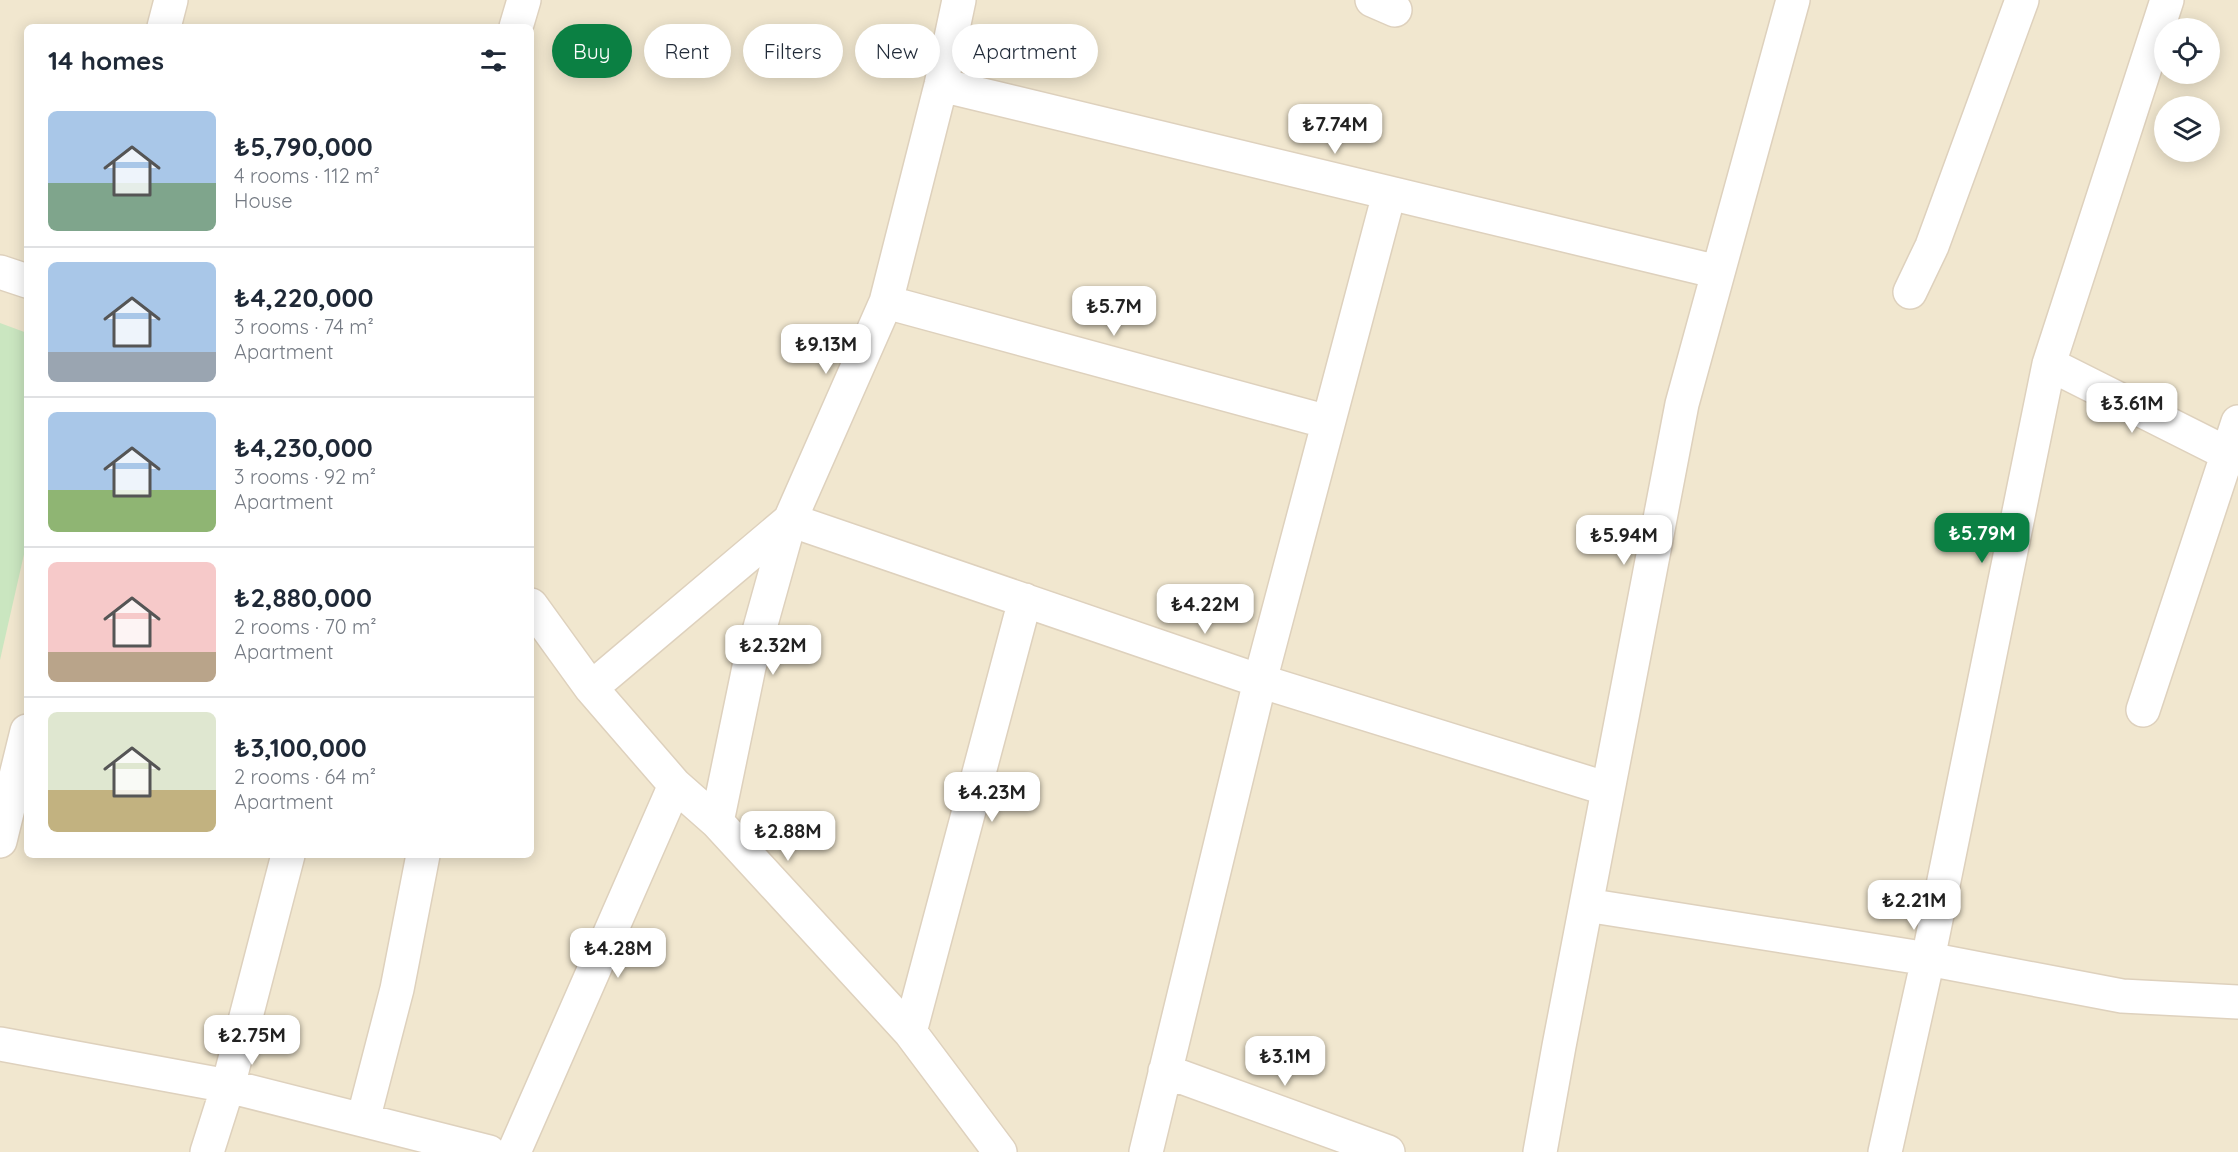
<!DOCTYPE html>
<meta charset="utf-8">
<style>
:root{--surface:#fff;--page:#f6f6f7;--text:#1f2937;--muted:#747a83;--line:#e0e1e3;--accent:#0b8043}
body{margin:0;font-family:Quicksand,sans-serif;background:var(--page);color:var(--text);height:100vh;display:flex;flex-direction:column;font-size:22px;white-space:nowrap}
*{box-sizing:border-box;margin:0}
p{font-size:20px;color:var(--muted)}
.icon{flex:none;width:33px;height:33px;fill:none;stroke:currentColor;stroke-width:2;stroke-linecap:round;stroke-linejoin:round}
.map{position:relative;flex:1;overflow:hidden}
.panel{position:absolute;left:24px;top:24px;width:510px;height:834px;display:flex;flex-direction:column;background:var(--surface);border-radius:9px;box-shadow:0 3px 15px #0003}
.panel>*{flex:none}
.hud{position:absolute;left:552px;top:24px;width:570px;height:54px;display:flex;gap:12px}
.controls{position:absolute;left:2154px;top:18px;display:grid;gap:12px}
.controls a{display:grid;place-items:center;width:66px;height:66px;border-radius:50%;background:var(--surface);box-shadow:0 3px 15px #0003;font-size:30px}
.price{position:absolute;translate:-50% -51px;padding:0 14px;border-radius:12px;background:#fff;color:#222;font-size:20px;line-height:39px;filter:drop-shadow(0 2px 3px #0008)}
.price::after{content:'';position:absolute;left:50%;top:36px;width:18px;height:14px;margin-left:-9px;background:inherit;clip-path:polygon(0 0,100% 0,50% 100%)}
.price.active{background:var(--accent);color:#fff}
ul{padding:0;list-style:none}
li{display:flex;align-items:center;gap:18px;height:150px;padding:0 24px}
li+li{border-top:2px solid var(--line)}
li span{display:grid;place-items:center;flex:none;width:168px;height:120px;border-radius:9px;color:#555}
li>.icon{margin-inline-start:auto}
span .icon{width:72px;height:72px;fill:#fffc;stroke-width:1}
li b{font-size:26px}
h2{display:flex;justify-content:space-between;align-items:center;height:72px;padding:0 24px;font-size:26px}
.tag{padding:0 21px;border-radius:27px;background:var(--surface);box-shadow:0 3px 15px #0003;font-size:21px;line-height:54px}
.tag.active{background:var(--accent);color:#fff}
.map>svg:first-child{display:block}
.residential{fill:#f1e7cf;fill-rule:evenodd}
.green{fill:#cae6c0}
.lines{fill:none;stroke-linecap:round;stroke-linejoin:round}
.minor-casing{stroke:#ded1bd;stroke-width:36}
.minor{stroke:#fff;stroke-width:33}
</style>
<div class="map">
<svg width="2238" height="1152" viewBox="0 0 2238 1152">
<rect width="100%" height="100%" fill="#faf4e0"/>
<path class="residential" d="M0,0h2238v1152h-2238zM27,27h504v828h-504zM2164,28h46v46h-46zM2164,106h46v46h-46z"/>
<path class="green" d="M0,323l27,10v208l-27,119z"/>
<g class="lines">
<g class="minor-casing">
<path id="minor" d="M1372,0l23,10
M164,27l7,-27
M516,27l8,-27
M941,85l777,187
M0,272l27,9
M1910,292l22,-46 90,-246
M886,302l442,120
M2049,364l189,95
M531,605l60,83 84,97 42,37 193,210 90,120
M591,688l199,-168 96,-218 55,-217 18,-85
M2143,710l95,-288
M717,822l32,-155 41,-147 470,161 348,108
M0,841l27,-110
M1586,905l342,54 194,37 116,6
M910,1032l115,-432
M0,1044l228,42 261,66
M1165,1071l223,81
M363,1120l34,-131 26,-134
M207,1152l21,-66 60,-231
M514,1152l161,-367
M1146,1152l114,-471 129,-487
M1540,1152l19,-106 123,-642 111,-404
M1885,1152l43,-193 121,-595 118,-364"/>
</g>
<use href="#minor" class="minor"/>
</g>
</svg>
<div class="controls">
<a><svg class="icon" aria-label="locate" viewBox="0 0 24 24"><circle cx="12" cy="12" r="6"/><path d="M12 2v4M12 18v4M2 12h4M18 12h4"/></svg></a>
<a><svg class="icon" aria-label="layers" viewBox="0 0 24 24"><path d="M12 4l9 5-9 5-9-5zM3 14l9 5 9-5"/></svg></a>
</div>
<b class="price" style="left:1335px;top:155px">₺7.74M</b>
<b class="price" style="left:1114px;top:337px">₺5.7M</b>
<b class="price" style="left:826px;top:375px">₺9.13M</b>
<b class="price" style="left:2132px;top:434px">₺3.61M</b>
<b class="price active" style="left:1982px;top:564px">₺5.79M</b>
<b class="price" style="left:1624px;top:566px">₺5.94M</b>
<b class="price" style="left:1205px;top:635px">₺4.22M</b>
<b class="price" style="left:773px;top:676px">₺2.32M</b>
<b class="price" style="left:992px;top:823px">₺4.23M</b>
<b class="price" style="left:788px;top:862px">₺2.88M</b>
<b class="price" style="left:1914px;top:931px">₺2.21M</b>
<b class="price" style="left:618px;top:979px">₺4.28M</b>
<b class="price" style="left:252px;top:1066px">₺2.75M</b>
<b class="price" style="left:1285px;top:1087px">₺3.1M</b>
<div class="hud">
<a class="tag active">Buy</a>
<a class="tag">Rent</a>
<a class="tag">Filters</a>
<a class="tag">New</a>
<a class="tag">Apartment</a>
</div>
<section class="panel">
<h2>14 homes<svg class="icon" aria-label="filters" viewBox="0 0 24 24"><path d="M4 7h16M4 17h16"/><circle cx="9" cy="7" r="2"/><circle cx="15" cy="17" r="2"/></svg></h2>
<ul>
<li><span style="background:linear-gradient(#a9c7e8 60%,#7fa58c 0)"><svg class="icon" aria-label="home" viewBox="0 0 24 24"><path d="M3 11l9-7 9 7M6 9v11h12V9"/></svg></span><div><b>₺5,790,000</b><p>4 rooms · 112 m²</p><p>House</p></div></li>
<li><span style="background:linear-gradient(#a9c7e8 75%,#9aa5b1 0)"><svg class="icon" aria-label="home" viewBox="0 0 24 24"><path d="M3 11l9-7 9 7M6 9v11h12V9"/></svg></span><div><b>₺4,220,000</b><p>3 rooms · 74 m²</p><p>Apartment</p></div></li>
<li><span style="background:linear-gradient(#a9c7e8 65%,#8fb573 0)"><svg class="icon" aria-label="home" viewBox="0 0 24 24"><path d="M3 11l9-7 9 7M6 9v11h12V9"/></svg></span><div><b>₺4,230,000</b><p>3 rooms · 92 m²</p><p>Apartment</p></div></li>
<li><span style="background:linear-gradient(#f6c9c9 75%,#b9a48a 0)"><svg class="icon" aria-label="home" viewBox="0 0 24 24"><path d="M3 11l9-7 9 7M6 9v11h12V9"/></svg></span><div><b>₺2,880,000</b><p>2 rooms · 70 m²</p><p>Apartment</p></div></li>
<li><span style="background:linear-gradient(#dfe7d0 65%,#c2b280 0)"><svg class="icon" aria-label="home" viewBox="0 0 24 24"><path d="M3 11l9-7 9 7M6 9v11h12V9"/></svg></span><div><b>₺3,100,000</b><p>2 rooms · 64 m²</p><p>Apartment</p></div></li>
</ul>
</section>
</div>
